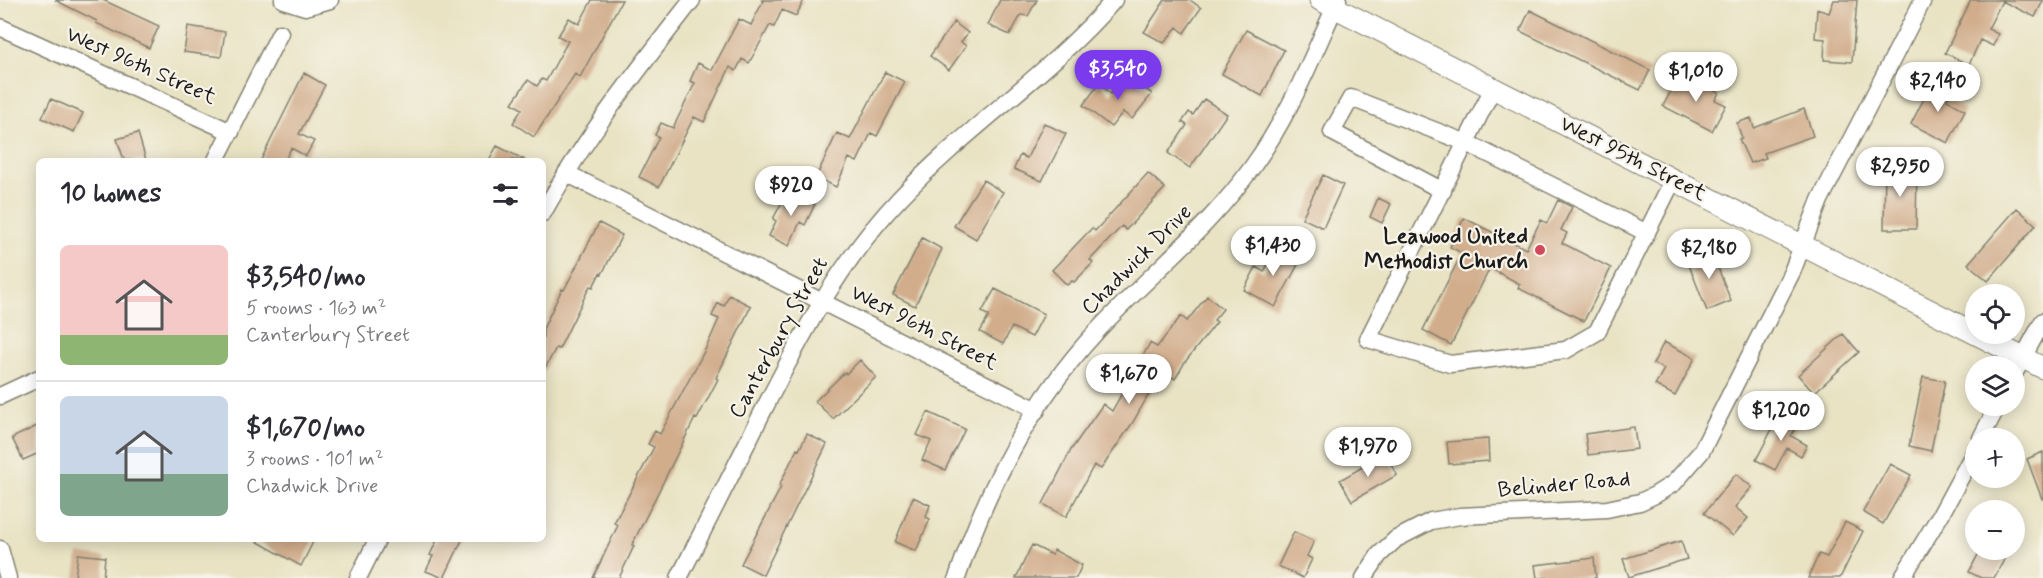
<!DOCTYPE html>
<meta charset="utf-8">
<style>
:root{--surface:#fff;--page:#f2f2f3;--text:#2b2b33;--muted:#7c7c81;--line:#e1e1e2;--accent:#7c3aed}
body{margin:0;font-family:Mynerve,sans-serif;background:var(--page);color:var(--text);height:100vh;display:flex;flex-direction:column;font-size:22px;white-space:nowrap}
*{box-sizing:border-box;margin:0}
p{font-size:20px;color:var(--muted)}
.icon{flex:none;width:33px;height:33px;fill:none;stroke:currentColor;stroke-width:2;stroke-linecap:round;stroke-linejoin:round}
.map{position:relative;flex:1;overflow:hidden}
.details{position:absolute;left:36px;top:158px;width:510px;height:384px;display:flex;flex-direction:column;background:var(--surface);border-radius:9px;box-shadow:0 3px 15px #0003}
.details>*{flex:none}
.controls{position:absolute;left:1965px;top:284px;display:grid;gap:12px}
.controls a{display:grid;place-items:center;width:60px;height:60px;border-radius:50%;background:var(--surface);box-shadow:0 3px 15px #0003;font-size:30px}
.price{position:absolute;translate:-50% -51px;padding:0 14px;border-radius:21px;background:#fff;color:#222;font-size:20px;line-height:39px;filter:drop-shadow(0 2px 3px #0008)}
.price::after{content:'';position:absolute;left:50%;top:36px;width:18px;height:14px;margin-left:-9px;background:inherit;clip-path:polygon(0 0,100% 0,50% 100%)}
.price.active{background:var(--accent);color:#fff}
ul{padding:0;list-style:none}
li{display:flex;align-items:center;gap:18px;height:150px;padding:0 24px}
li+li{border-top:2px solid var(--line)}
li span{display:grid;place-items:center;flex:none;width:168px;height:120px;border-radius:9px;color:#555}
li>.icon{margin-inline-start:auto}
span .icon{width:72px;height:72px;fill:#fffc;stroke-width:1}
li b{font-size:26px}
h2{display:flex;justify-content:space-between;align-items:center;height:72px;padding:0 24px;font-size:26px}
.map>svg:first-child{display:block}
.building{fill:#d1ad8c}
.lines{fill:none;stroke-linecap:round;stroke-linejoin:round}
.minor-casing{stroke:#828070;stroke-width:19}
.major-casing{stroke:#828070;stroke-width:23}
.minor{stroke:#fff;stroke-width:16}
.major{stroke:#fff;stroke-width:21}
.poi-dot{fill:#d1495b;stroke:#f7f3e8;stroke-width:2}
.labels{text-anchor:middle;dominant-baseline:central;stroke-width:4.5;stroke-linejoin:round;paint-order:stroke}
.street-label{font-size:22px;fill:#1c1c1c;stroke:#f7f3e8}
.poi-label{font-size:22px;font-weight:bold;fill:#1c1c1c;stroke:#f7f3e8;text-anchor:end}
</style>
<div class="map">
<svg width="2043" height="578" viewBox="0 0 2043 578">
<rect width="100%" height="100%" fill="#f7f3e8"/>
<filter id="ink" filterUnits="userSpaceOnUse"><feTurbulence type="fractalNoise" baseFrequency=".0167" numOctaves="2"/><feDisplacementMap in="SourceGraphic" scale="12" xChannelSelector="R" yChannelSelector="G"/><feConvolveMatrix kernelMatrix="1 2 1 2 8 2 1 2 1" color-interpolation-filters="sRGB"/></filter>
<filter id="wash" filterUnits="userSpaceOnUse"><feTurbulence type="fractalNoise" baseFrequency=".008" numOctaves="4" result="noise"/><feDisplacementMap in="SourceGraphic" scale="24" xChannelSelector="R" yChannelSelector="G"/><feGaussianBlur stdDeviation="1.35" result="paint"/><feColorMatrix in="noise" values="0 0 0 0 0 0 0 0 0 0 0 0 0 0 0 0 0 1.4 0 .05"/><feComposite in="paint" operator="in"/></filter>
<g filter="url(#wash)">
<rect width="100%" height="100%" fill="#e9e3c4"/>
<g id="blocks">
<path class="building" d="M55,0h48l56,26 -10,22 -53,-25 1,-2z
M592,0h30l-42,77 -5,-3 -41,63 -21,-14 9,-14 -10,-6 16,-23 9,6 5,-7 4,2 22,-40 -10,-5 11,-18 10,6z
M761,0h43l-8,16 -14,-6 -8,17 -4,-2 -21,38 -7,-4 -6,12 -6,-4 -26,55 -10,-5 -35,70 -20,-10 20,-40 -4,-2 6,-12 12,5 22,-45 -5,-2 8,-18 14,7 27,-51 12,6 12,-24z
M1000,0h37l-9,16 -7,-1 -11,20 -22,-10z
M1165,0h25l11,8 -17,25 -7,-6 -13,16 -20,-11z
M1834,0h23l-5,62 -28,-2 1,-21 -10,-1 2,-29 12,4z
M1971,0h72v1l-8,16 -33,-16 -14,28 10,5 -5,12 -13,-6 -11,25 -24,-12z
M1530,10l120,60 -10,20 -120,-59z
M954,22l14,11 -7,9 5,4 -17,24 -19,-14z
M188,26l37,6 -4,25 -37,-5z
M1246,30l38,20 -22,46 -40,-22z
M885,72l20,10 -28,54 -6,-3 -14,29 -8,-4 -13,29 -20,-10 21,-44 13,6z
M304,73l21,12 -26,49 15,7 -8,15 -15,-8 -6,12h-24z
M1126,74l26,20 -20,25 -9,-7 -12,15 -28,-22 16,-21 12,10z
M1694,76l15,8 -1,3 11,6 -4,7 11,5 -14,26 -49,-25 14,-26 12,6z
M1934,79l19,10 -6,11 18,10 -17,33 -37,-19z
M51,99l32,14 -9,19 -32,-14z
M1204,99l23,15 -37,54 -22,-15 19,-28 -5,-3 7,-10 4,3z
M1804,109l9,27 -49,17 2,5 -16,5 -11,-24 3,-1 -5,-15 14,-5 3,10z
M1044,123l22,11 -24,47 -28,-12 6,-14 7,3z
M138,133l8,27h-22l-7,-21z
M497,146l28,14h-36z
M1885,166h32l-1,63h-32z
M1148,173l17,15 -39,42 -4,-4 -32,34 3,3 -19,19 -2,-1 -5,4 -15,-15 40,-42 3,3z
M1323,175l20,10 -20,43 -21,-10z
M983,180l20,12 -27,47 -22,-13z
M788,191l27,13 -10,21 -5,-3 -11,24 -20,-10 7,-15 -3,-2z
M1378,198l13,6 -9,19 -12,-6z
M1558,200l14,7 -11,23 6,3 -5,10 49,25 -27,53 -66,-33 2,-4 -30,-16 -39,77 -28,-15 39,-77 -12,-6 14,-29 62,31 15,-29 6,3z
M2017,208l19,17 -48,56 -20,-17z
M599,223l23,12 -20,39 -2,-1 -7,14 -3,-1 -31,63 -3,-1 -13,24v-43l19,-40 2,1z
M922,238l20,11 -27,57 -22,-11z
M1277,246l24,13 -26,48 -31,-17 12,-23 8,5z
M1711,250l20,51 -24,10 -20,-51z
M995,289l49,25 -12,23 -20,-10 -9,17 -23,-12 9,-16 -7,-4z
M729,295l22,11 -35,72 2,1 -21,40 -2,-1 -63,127 2,1 -15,32h-26l25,-53 -4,-2 40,-76 -6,-3 7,-13 5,3 46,-86 13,-29 -7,-3 6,-13 6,3z
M1207,296l16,13 -9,11 3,2 -32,40 -10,17 -13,-8 -29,51 -32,47 -7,-4 -28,52 -23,-13 28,-54 32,-46 9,7 38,-68 7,4 24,-31 6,5z
M1843,334l16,18 -45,41 -16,-18z
M1664,342l31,16 -20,38 -20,-11 9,-16 -11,-5z
M860,360l16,17 -43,42 -18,-18 30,-29 1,2z
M1923,377l22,4 -14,70 -22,-5z
M928,412l37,17 -20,41 -23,-10 9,-19 -14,-6z
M1781,412l18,10 -8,14 16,9 -6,11 -14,-8 -12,22 -19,-10z
M39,425v28l-16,7 -11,-22z
M1634,427l3,22 -49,6 -3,-21z
M807,434l20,10 -64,131 -22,-11 40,-77 -2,-1 18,-37 2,1z
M1488,439l1,22 -40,3 -2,-22z
M2043,452v47h-1l-15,-40z
M1385,454l12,21 -45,26 -12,-21z
M1890,464l21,11 -28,49 -20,-12z
M1736,474l16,13 -17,20 13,11 -15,18 -29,-23z
M913,497l17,8 -4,12 4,2 -14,32 -21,-9z
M1845,522l18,9 -23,47h-32l11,-24 8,3z
M1294,532l20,9 -7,15 5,3 -9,19 -25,-12z
M251,538h64l-14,28z
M438,538h25l-19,40 -18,-7 7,-15 -3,-1z
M1681,541l6,18 -58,18 -6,-18z
M1032,545l20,10 2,-5 28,15 -6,13h-60z
M1981,549h29l-16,29h-13l-12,-6z
M78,554l27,3 -2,21h-28z
M1594,558l2,20h-59l-2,-13z"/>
</g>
</g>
<g filter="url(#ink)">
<use href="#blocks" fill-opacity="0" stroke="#828070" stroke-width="1.5"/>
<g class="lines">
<g class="minor-casing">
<path id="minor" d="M283,0l22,7 25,-7
M0,27l231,105
M1493,88l-125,251 82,25 116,-14 31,-18 76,-152
M216,160l64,-127
M566,173l471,237
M1443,191l-111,-59 19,-34 116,45 180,90
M543,213c42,-76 96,-145 149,-213
M2014,374l29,-53
M0,396l39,-18
M1981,438l17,-33
M0,549l8,29
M358,578l20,-40
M679,578c27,-54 55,-108 82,-163 39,-77 78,-153 139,-217 67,-71 150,-124 214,-198
M957,578c30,-90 75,-177 140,-247 52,-56 112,-103 156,-165 37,-51 59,-109 85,-166
M1364,578l15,-23 17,-16 35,-18 29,-5 147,-7 33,-7 15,-7 19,-12 27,-31 91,-180 28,-72 103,-200
M1902,578l39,-64 35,-65"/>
</g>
<g class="major-casing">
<path id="major" d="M1320,0l723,368"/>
</g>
<use href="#minor" class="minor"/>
<use href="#major" class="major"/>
</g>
</g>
<circle class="poi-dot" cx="1540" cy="250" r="6"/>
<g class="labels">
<g class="street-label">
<text transform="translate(141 66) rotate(24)">West 96th Street</text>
<text transform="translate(1633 159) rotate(27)">West 95th Street</text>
<text transform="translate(1137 260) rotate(-45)">Chadwick Drive</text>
<text transform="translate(924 328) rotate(27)">West 96th Street</text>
<text transform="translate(779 338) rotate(-61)">Canterbury Street</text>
<text transform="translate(1564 485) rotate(-5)">Belinder Road</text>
</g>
<g class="poi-label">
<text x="1528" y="237">Leawood United<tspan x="1528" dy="25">Methodist Church</tspan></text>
</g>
</g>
</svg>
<div class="controls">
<a><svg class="icon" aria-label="locate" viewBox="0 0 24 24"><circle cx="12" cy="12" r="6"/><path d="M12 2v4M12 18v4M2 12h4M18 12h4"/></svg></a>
<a><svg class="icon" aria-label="layers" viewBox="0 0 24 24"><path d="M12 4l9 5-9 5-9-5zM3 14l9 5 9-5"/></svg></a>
<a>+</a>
<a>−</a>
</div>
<b class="price active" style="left:1118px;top:101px">$3,540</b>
<b class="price" style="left:1696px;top:103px">$1,010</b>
<b class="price" style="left:1938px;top:113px">$2,140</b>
<b class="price" style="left:1900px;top:198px">$2,950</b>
<b class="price" style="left:791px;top:217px">$920</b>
<b class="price" style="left:1273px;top:277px">$1,430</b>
<b class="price" style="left:1709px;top:280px">$2,180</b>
<b class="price" style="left:1129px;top:405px">$1,670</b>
<b class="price" style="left:1781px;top:442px">$1,200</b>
<b class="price" style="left:1368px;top:478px">$1,970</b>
<section class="details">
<h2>10 homes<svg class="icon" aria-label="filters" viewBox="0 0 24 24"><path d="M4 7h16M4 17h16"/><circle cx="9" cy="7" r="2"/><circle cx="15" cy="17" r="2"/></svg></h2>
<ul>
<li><span style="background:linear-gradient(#f6c9c9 75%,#8fb573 0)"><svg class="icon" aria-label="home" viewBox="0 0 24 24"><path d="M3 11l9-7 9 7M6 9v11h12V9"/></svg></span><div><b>$3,540/mo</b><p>5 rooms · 163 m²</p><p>Canterbury Street</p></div></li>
<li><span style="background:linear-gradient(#c9d6e8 65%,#7fa58c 0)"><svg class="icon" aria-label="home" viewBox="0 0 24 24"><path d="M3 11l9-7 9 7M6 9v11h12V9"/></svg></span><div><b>$1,670/mo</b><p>3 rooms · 101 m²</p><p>Chadwick Drive</p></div></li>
</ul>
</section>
</div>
